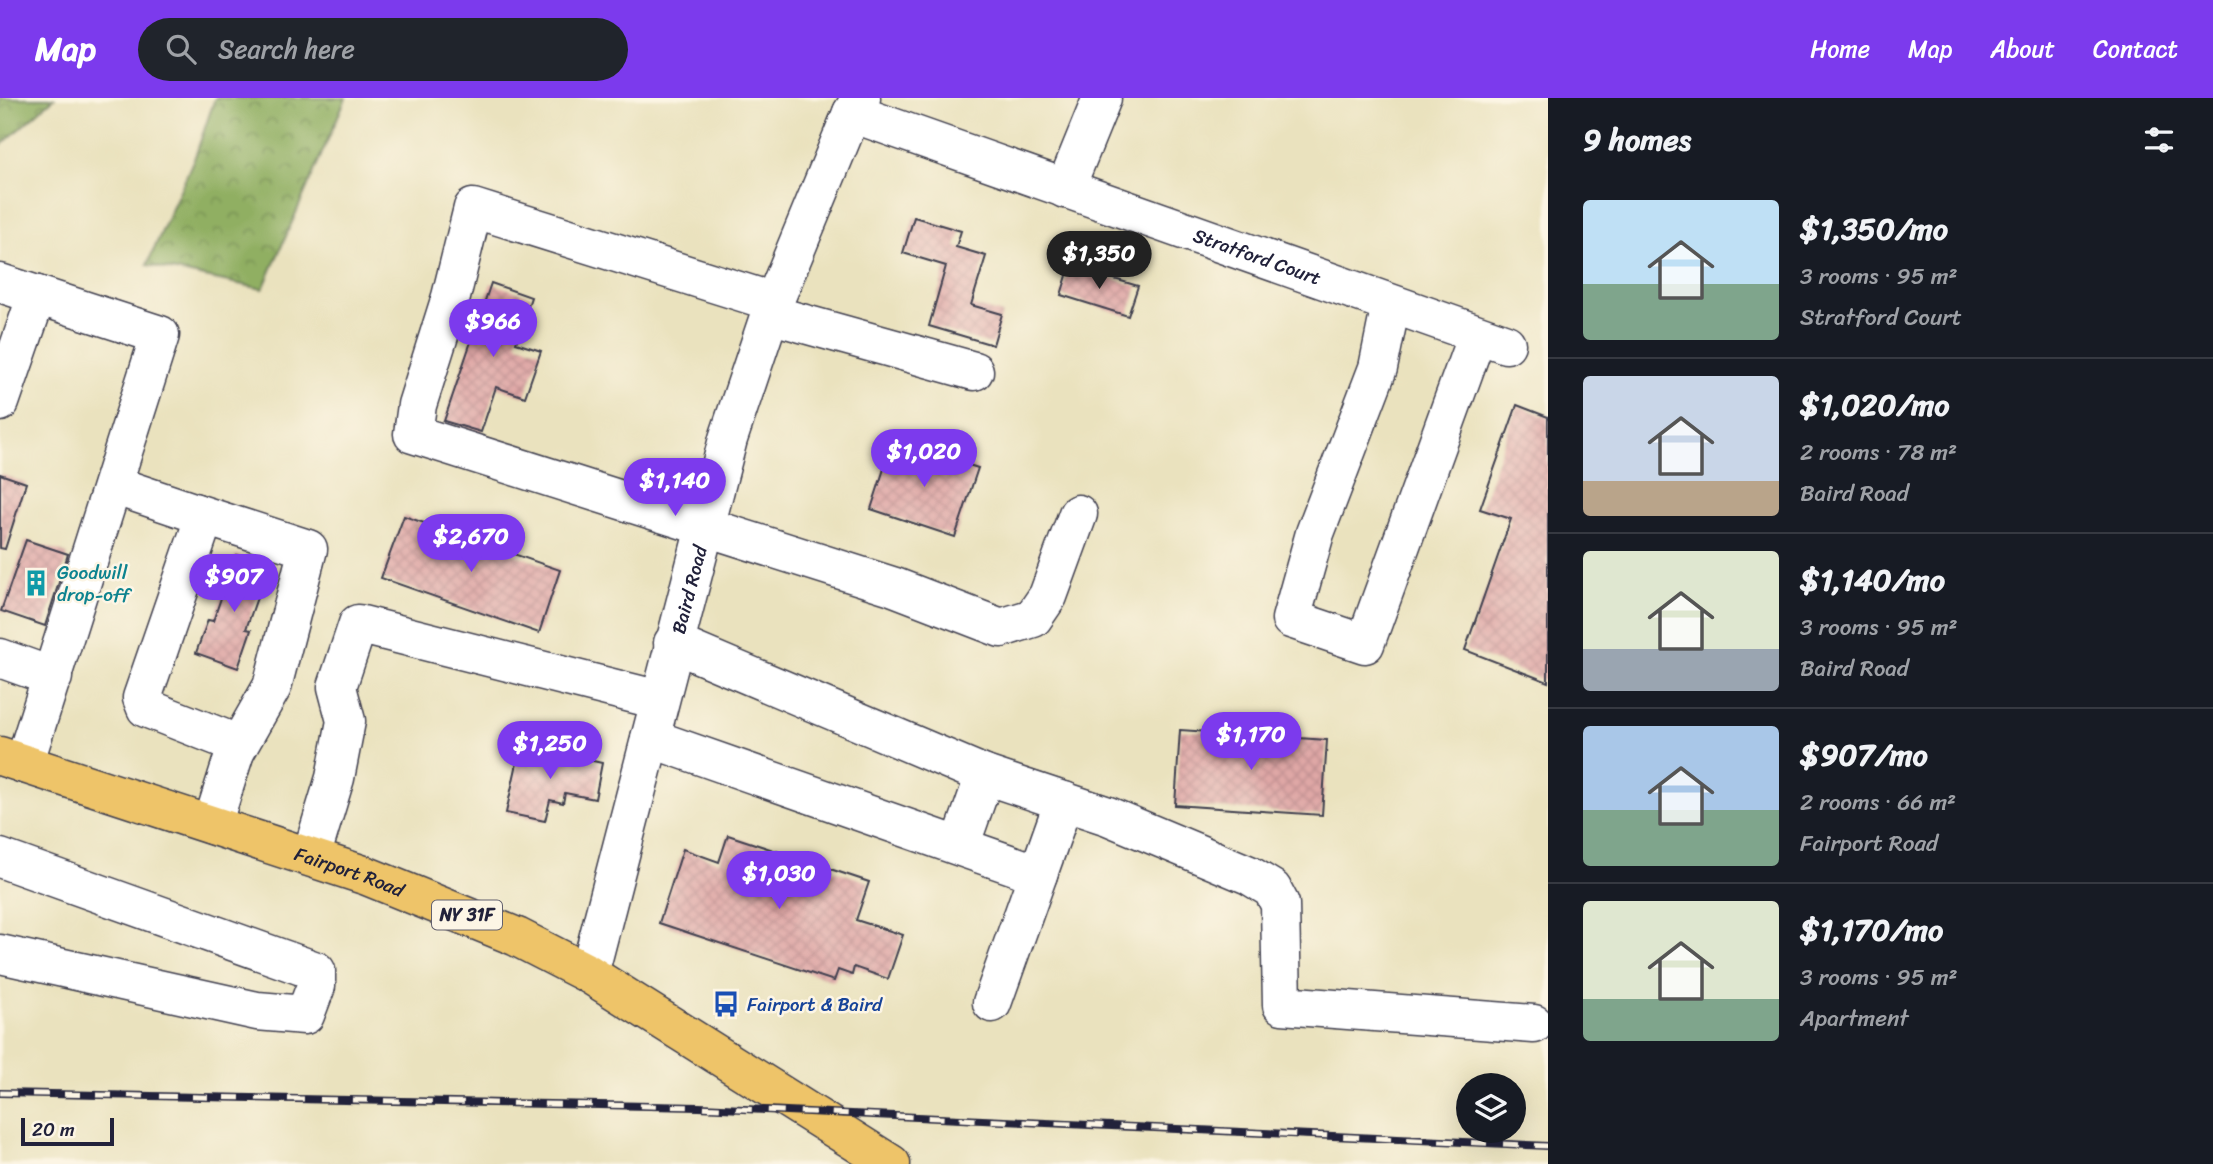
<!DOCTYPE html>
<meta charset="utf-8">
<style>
:root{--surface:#171b24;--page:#20242c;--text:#f1f3f6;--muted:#9ea1a6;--line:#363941;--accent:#7c3aed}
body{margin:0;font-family:Sriracha,sans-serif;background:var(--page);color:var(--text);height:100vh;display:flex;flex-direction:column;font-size:26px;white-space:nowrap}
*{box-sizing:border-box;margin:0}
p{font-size:23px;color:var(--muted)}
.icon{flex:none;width:38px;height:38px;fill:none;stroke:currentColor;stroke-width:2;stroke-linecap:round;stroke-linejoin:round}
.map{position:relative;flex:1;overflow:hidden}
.panel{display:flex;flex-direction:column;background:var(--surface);width:665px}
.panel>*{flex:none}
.buttons{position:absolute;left:1456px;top:975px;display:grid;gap:14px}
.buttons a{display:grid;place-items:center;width:70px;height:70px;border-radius:50%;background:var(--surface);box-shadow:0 7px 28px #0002;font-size:35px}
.scale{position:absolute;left:21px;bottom:18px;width:93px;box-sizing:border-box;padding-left:7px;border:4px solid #22223b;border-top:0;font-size:19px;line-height:24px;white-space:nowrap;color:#22223b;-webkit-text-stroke:5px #fcf5e5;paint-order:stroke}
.price{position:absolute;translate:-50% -60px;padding:0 16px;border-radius:24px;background:var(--accent);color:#fff;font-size:23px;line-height:46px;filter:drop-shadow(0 2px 4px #0008)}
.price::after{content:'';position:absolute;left:50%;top:42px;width:21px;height:16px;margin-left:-10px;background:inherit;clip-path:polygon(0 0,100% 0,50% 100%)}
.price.selected{background:#222;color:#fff}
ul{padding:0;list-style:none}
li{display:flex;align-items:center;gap:21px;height:175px;padding:0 35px}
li+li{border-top:2px solid var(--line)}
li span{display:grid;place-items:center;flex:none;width:196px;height:140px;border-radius:7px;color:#555}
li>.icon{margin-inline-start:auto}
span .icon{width:84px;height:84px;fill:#fffc;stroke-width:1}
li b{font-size:30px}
h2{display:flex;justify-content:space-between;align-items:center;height:84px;padding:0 35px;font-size:30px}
header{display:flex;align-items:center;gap:42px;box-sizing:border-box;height:98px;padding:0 35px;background:var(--accent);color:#fff}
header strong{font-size:33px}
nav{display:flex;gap:38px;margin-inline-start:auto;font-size:24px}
.search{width:490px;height:63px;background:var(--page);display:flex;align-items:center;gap:18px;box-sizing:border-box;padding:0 24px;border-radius:38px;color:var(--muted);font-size:26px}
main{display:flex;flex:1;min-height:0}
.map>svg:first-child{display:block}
.forest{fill:url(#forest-crowns);stroke:#59684e;stroke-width:2}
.building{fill:url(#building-cross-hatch)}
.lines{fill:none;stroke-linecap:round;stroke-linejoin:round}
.minor-casing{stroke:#403f4f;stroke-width:41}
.major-casing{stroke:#403f4f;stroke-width:41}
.minor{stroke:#fff;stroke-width:38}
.major{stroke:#eec469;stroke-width:38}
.rail-casing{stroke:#22223b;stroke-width:8}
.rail{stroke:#fcf5e5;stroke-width:5;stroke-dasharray:16;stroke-linecap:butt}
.labels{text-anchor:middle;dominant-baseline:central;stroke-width:5;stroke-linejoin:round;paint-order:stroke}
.shield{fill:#fcf5e5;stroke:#63616e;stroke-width:2}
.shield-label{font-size:18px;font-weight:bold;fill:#22223b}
.street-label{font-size:19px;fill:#22223b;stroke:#fcf5e5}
.culture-label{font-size:19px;fill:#0d838f;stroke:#fcf5e5;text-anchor:start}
.transit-label{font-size:19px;fill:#164399;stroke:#fcf5e5;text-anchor:start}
</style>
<header>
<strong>Map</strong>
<div class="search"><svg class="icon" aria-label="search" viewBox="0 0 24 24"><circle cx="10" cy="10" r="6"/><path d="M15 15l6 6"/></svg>Search here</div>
<nav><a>Home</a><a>Map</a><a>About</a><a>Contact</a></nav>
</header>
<main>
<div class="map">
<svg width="1548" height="1066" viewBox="0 0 1548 1066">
<defs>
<pattern id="forest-crowns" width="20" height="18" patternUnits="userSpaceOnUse" patternTransform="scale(1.75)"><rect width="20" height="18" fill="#90af62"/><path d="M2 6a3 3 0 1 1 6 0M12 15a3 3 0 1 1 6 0" fill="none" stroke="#758e52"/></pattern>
<pattern id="building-cross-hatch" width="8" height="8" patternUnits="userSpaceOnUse" patternTransform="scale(1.75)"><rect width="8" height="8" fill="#dfa7a6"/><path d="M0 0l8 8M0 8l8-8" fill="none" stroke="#bf8f90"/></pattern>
</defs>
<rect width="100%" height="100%" fill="#fcf5e5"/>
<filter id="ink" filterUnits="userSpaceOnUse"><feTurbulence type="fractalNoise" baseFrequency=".0143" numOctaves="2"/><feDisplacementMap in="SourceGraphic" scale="14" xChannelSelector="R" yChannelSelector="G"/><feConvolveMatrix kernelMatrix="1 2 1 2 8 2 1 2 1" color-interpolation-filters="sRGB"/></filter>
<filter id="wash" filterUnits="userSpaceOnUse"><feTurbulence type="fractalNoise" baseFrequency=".00686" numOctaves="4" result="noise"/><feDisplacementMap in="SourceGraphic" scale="28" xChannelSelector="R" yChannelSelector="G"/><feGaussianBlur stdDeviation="1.57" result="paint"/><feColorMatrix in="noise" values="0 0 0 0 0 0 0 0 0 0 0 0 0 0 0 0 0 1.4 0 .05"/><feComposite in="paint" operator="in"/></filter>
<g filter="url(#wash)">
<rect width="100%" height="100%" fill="#eae2be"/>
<path class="forest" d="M0,0h54l-54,48z
M215,0h131l-83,191 -116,-24 49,-111z"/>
<g id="blocks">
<path class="building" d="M914,119l47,14 -5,16 30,9 -15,49 31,9 -9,31 -64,-19 17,-60 -43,-13z
M1070,168l68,20 -10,30 -67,-21z
M491,185l40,14 -15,46 25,8 -16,46 -29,-10 -15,45 -37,-11z
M1517,307l31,12v265l-83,-32 46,-131 -31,-10z
M893,343l85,27 -23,69 -84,-28z
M0,376l26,9 -21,66 -5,-1z
M404,418l156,54 -21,63 -158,-55z
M26,442l42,14 -23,72 -44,-15z
M236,457l32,11 -22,63 5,1 -13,38 -42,-15 12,-33 5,1z
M1180,632l147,10 -5,75 -147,-10z
M521,647l81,18 -7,36 -30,-6 -2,10 -13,-3 -5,21 -39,-8z
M728,737l141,47 -13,38 47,15 -15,44 -34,-12 -2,8 -14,-5 -4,11 -175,-58 24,-74 36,13z"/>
</g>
</g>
<g filter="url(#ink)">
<use href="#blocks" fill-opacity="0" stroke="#403f4f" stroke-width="2"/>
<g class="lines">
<g class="minor-casing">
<g id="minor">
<path id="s1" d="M852,15l654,231"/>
<path d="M1065,91l37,-91"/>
<path d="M0,185l160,52 -136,429"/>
<path d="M774,204l-301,-94 -22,89 -34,108 -4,29 479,152 109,42 32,-10 15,-22 30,-82"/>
<path d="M1391,206l-13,64 -63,165 -24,86 74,25 112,-309"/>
<path d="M769,216l205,57"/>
<path d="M0,304l37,-107"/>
<path d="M113,387l83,28 5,14 -59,171 4,10 84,33 5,11 -23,73"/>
<path d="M196,415l112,36 -36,138 -37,65"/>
<path d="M673,545l312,132 123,41 141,59 23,14 8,15 2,101 252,19"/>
<path d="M0,560l53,19"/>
<path d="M650,640l388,136 -46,129"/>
<path d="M960,748l25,-71"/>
<path d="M311,759l24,-79 11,-57 -9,-34 21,-63 301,76"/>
<path d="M0,760l316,113v15l-11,29 -48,-4 -257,-57"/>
<path d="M1038,776l26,-73"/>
<path id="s2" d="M589,876l139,-535 46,-137 78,-189 9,-15"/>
</g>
</g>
<g class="major-casing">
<g id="major">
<path id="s3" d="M0,658l367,120 150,61 72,37 302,190"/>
</g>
</g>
<use href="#minor" class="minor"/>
<use href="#major" class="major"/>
<g class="rail-casing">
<path id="rail" d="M0,995l699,14 849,39"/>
</g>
<use href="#rail" class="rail"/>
</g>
</g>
<defs>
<g id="building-bare" transform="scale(2.1)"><path d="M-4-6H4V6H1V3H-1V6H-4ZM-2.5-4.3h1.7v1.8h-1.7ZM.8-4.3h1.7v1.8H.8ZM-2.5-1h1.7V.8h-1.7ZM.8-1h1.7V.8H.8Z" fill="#0f9aa8" stroke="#fcf5e5" stroke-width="2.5" paint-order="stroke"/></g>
<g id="bus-bare" transform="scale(2.1)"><path d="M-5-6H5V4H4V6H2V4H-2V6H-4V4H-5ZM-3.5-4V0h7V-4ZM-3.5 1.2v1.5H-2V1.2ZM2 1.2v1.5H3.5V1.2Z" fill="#1a4fb4" stroke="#fcf5e5" stroke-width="2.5" paint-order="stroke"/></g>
</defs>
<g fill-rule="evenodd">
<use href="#building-bare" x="36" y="485"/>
<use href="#bus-bare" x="726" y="906"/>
</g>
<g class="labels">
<rect class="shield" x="432" y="802.5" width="70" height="29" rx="5"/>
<g class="shield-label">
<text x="467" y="817">NY 31F</text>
</g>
<g class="street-label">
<text stroke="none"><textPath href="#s1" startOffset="430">Stratford Court</textPath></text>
<text stroke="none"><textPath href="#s2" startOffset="397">Baird Road</textPath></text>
<text stroke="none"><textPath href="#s3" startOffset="368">Fairport Road</textPath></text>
</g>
<g class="culture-label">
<text x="57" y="474">Goodwill<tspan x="57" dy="22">drop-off</tspan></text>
</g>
<g class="transit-label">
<text x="747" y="906">Fairport &amp; Baird</text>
</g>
</g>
</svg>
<div class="buttons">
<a><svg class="icon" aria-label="layers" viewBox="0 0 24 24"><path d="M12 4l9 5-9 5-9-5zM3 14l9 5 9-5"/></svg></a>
</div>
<div class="scale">20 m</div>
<b class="price selected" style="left:1099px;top:193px">$1,350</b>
<b class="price" style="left:493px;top:261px">$966</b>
<b class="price" style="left:924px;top:391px">$1,020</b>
<b class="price" style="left:675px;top:420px">$1,140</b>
<b class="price" style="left:471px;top:476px">$2,670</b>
<b class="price" style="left:234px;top:516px">$907</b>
<b class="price" style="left:1251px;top:674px">$1,170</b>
<b class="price" style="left:550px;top:683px">$1,250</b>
<b class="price" style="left:779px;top:813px">$1,030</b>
</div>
<section class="panel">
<h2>9 homes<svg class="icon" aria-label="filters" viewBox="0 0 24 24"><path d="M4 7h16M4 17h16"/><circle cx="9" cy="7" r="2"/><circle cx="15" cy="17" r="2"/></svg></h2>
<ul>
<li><span style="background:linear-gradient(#bfe0f5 60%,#7fa58c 0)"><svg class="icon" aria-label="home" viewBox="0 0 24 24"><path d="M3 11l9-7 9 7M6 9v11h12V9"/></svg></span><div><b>$1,350/mo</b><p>3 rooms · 95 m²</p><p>Stratford Court</p></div></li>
<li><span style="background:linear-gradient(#c9d6e8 75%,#b9a48a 0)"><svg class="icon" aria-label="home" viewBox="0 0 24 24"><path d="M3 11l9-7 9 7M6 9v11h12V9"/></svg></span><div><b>$1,020/mo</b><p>2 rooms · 78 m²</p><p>Baird Road</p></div></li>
<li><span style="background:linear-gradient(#dfe7d0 70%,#9aa5b1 0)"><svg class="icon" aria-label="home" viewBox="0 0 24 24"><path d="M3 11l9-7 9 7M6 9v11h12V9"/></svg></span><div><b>$1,140/mo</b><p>3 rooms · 95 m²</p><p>Baird Road</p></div></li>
<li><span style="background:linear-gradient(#a9c7e8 60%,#7fa58c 0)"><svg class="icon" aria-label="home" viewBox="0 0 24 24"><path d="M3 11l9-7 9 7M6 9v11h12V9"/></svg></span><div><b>$907/mo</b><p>2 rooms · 66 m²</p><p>Fairport Road</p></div></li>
<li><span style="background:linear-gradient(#dfe7d0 70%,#7fa58c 0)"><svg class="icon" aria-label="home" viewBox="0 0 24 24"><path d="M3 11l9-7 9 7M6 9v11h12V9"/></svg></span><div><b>$1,170/mo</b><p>3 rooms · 95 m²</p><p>Apartment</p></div></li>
</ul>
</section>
</main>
